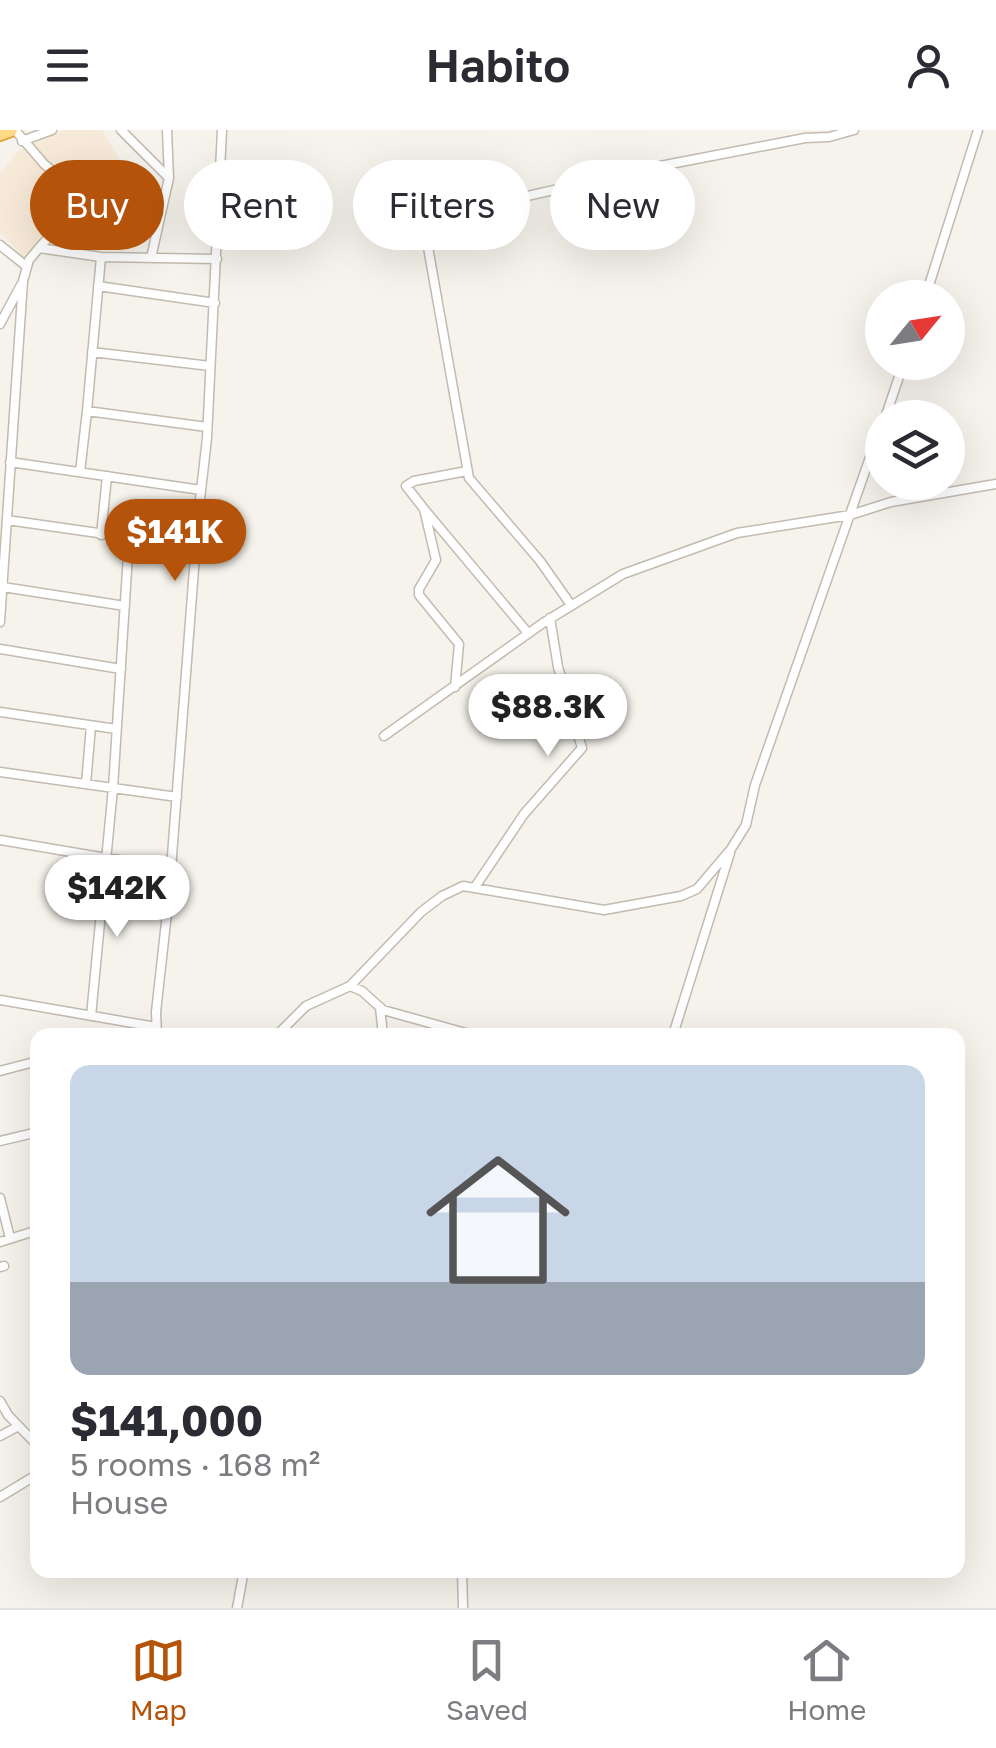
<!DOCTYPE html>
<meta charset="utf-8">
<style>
:root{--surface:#fff;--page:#f7f7f7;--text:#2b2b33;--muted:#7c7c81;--line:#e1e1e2;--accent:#b45309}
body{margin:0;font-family:"Golos Text",sans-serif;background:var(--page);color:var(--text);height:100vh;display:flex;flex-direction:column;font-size:38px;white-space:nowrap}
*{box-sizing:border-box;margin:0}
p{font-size:32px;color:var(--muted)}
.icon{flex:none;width:55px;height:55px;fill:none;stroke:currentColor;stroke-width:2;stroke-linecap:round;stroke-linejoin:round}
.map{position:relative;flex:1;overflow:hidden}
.panel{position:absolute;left:30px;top:898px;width:935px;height:550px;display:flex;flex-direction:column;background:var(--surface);border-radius:20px;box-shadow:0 10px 40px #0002}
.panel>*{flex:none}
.guide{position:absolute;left:30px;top:30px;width:938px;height:90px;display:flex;gap:20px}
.needle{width:65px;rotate:60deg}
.controls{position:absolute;left:865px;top:150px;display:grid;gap:20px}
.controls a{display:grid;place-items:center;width:100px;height:100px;border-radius:50%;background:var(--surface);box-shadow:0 10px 40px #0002;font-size:50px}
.price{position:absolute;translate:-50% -85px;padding:0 22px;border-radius:35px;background:#fff;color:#222;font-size:32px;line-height:65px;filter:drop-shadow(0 2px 5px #0008)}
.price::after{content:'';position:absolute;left:50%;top:60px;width:30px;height:22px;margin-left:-15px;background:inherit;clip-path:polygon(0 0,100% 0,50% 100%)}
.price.current{background:var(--accent);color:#fff}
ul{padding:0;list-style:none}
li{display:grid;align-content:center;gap:20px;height:530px;padding:0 40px}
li+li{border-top:2px solid var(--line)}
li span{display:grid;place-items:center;height:310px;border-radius:20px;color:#555}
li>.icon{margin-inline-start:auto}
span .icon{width:180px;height:180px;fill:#fffc;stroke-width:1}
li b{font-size:42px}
.chip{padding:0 35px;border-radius:45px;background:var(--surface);box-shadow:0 10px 40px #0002;font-size:35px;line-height:90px}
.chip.current{background:var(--accent);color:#fff}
header{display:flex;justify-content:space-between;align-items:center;height:130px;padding:0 40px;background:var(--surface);font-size:45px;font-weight:600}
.tab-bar{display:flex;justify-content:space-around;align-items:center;height:140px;border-top:2px solid var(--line);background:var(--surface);font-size:28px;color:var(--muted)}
.tab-bar a{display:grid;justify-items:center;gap:5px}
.tab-bar .current{color:var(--accent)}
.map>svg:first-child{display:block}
.commercial{fill:#f7ead8}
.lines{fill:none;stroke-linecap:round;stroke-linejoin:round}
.minor-casing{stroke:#c2bbae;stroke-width:11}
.trunk-casing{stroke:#e0a43c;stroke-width:16}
.minor{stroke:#fff;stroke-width:8}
.trunk{stroke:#ffd985;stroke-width:12}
</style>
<header><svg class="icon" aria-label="menu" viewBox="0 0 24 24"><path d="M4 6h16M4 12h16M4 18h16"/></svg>Habito<svg class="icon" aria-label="person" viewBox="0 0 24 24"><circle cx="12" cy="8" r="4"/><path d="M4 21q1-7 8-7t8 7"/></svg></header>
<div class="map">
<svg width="996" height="1478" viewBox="0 0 996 1478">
<rect width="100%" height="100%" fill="#f6f3ec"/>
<path class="commercial" d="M64,0h38l39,67 -117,61 -24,-26v-58l19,-24z"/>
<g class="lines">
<g class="minor-casing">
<path id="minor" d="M15,0l29,34 41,33 -46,51
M121,0l48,48
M22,11l30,-11
M64,91l35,8 58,1
M0,115l26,21
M151,128l18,-80 -2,-48
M98,156l117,17
M925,168l53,-168
M0,194l21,-39
M92,222l118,14
M87,281l14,-154
M885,288l19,-56
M10,332l191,28
M80,342l7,-61 120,16
M424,379l104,124
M7,390l189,27
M101,405l6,-59
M3,457l122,19
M571,475l-31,-44 -71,-83 -43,-242 17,-21 217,-49 145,-28 24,-1 25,-7
M0,492l23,-341 6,-21 10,-12 62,9 116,2
M0,519l121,20
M455,557l4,-43 -40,-49v-6l17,-29 -12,-51 -18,-23 8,-5 53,-10
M0,582l116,17
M384,606l159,-113 80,-49 114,-41 113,-18 41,-13 105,-18
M0,642l177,25
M86,654l5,-58
M0,710l171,29
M475,757l49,-73 58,-66 -24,-81 -8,-49
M350,856l12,5 21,19 90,25
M0,870l156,27
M380,877l3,28
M91,886l22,-228 16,-249
M135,905l14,-7
M157,905l-1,-23 13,-117 29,-378 9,-79 15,-308
M277,905l29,-29 44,-20 71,-74 21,-16 21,-10 141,24 77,-14 16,-7 34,-40 15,-24 9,-40 127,-362
M673,905l57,-182
M0,941l38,-10
M0,1011l38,-9
M0,1068l10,40
M0,1112l38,-12
M0,1137l4,-1
M0,1271l8,14 30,31
M0,1306l17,-9
M0,1367l38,-23
M462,1440l1,38
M237,1478l7,-38"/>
</g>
<g class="trunk-casing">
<path id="trunk" d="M0,4l11,-4"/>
</g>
<use href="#minor" class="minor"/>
<use href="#trunk" class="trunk"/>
</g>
</svg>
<div class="controls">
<a><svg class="needle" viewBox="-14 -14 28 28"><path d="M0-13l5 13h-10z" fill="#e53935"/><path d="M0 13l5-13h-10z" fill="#7c7c81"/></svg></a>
<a><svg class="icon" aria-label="layers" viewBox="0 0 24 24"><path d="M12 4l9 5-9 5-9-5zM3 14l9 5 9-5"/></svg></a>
</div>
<b class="price current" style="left:175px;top:454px">$141K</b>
<b class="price" style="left:548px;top:629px">$88.3K</b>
<b class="price" style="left:117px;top:810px">$142K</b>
<div class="guide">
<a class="chip current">Buy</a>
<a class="chip">Rent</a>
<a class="chip">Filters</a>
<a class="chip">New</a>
</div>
<section class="panel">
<ul>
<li><span style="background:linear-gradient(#c9d6e8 70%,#9aa5b1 0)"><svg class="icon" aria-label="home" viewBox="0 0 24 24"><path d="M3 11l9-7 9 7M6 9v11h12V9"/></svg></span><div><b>$141,000</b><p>5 rooms · 168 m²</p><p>House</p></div></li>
</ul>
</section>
</div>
<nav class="tab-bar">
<a class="current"><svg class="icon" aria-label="map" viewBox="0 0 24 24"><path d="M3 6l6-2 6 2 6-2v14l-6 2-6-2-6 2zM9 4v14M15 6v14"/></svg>Map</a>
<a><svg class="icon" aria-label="saved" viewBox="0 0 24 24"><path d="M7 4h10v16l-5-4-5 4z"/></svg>Saved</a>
<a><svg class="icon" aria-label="home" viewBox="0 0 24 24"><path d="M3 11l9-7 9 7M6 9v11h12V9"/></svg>Home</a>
</nav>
